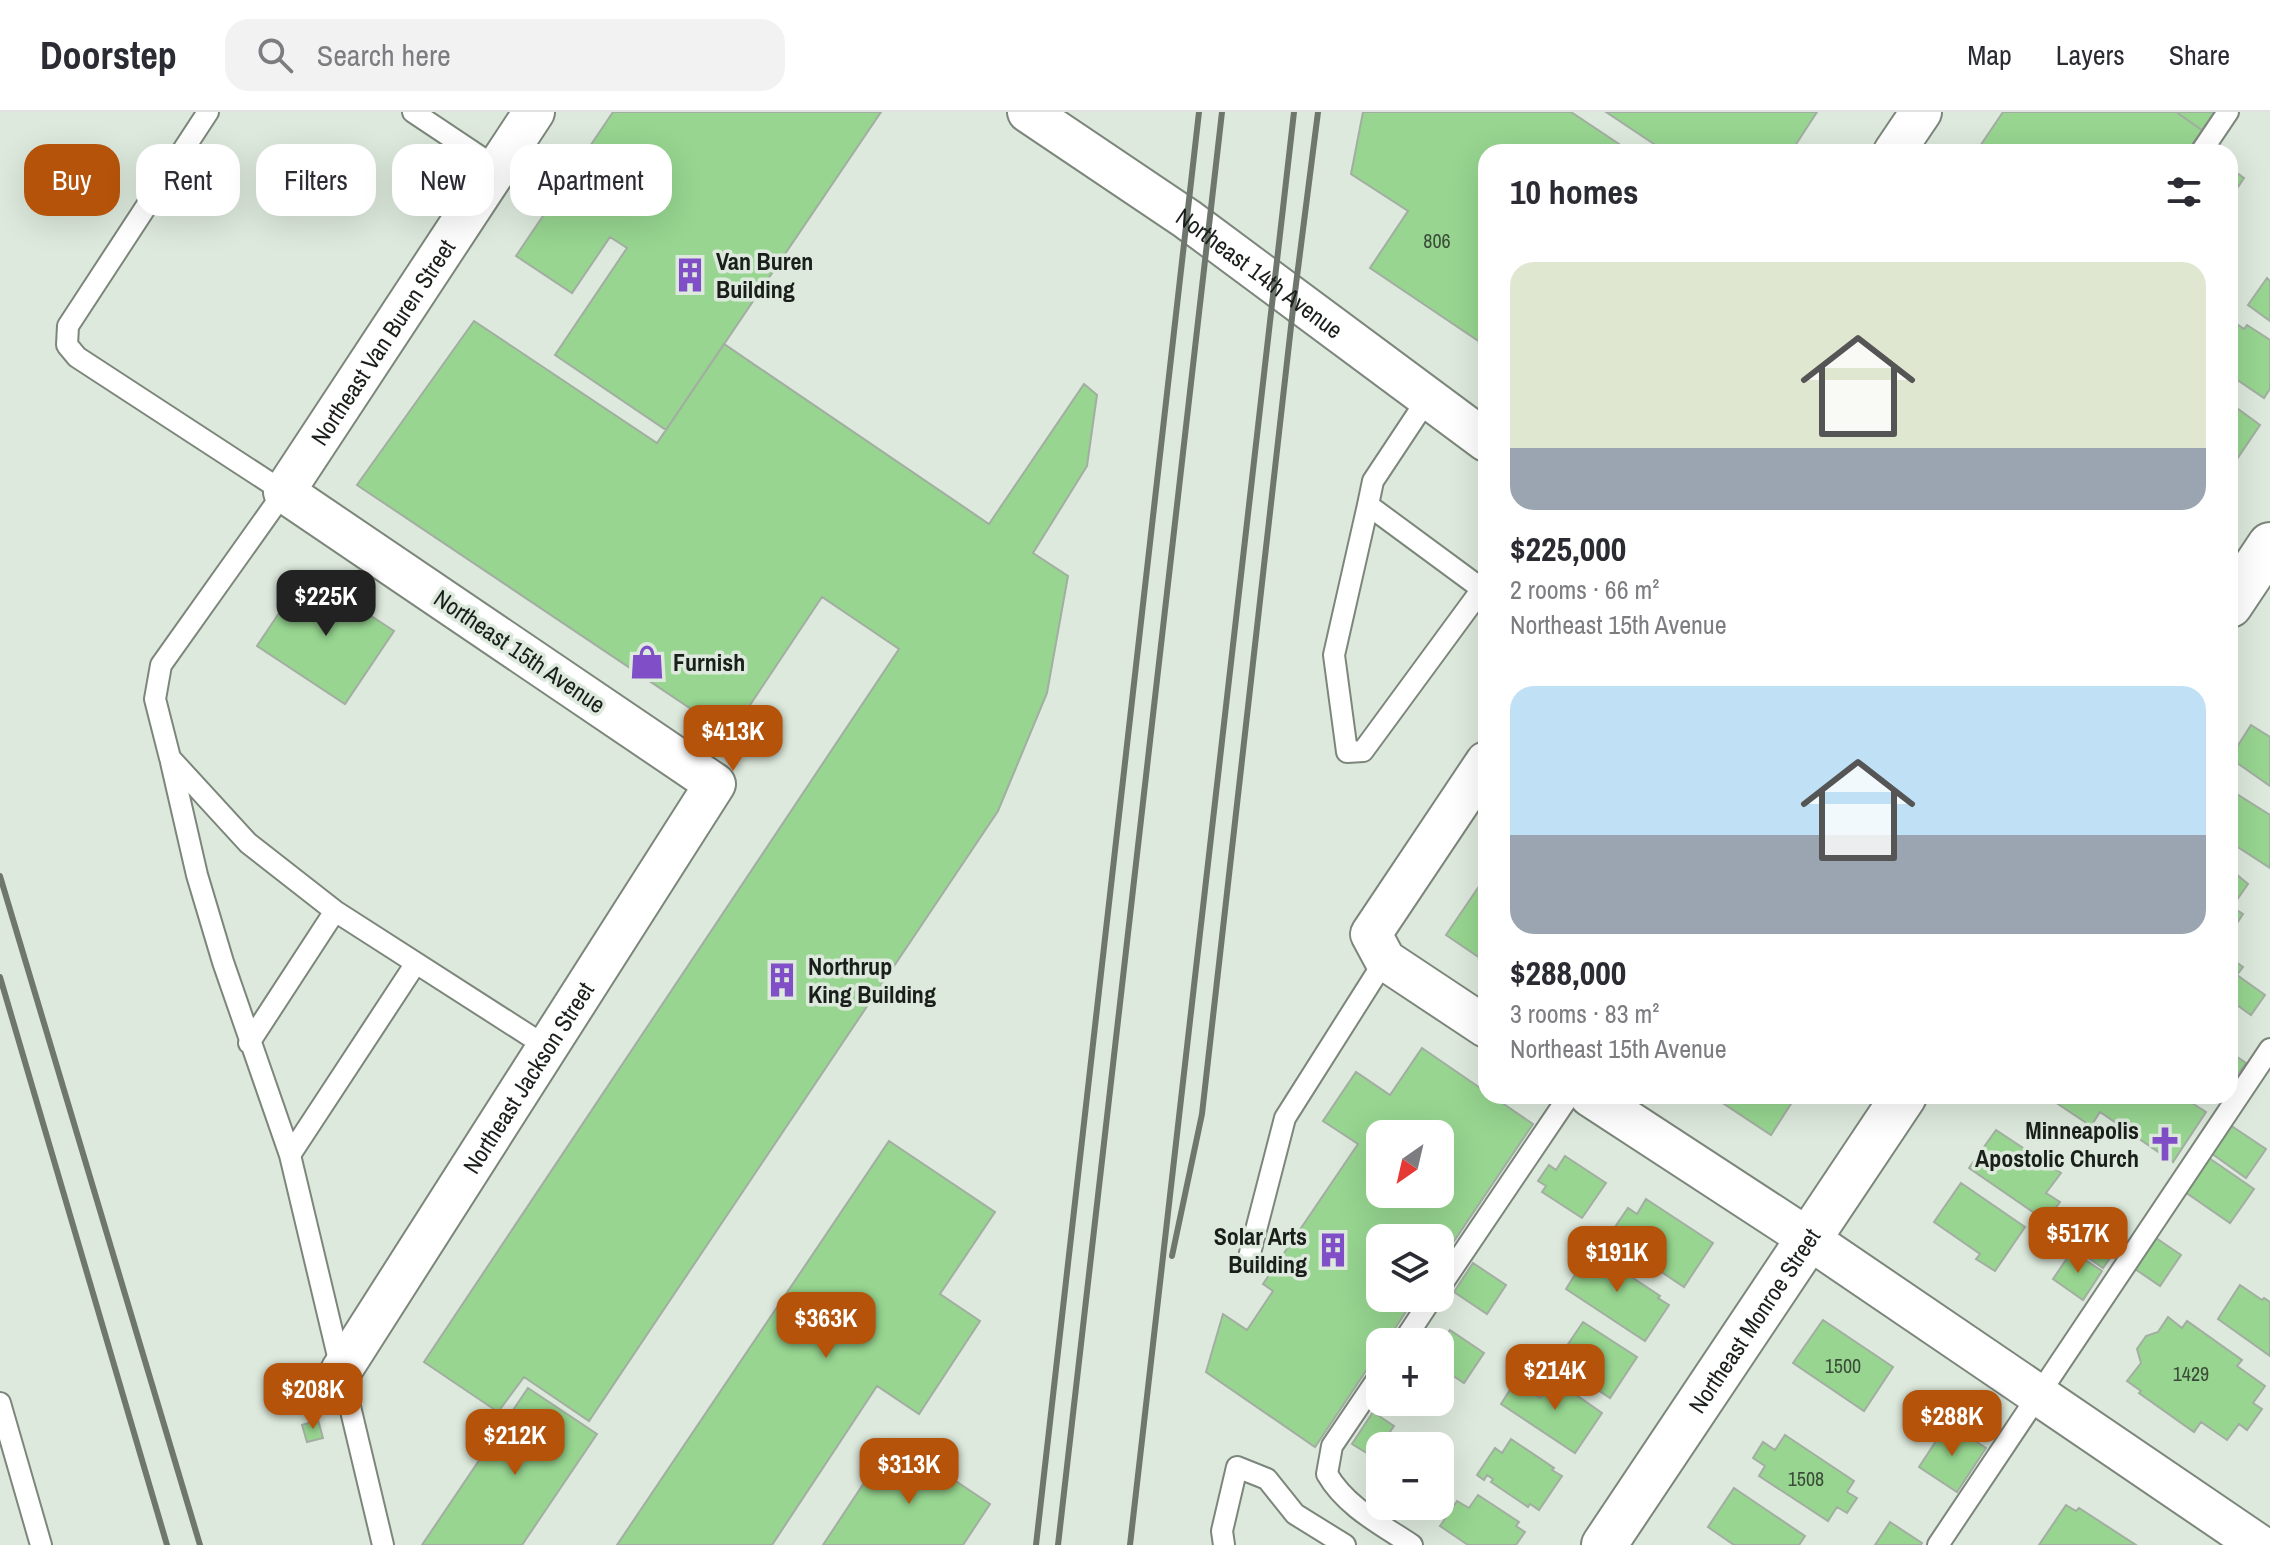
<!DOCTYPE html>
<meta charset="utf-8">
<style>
:root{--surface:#fff;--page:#f2f2f3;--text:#2b2b33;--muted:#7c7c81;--line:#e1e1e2;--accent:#b45309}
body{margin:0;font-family:"Archivo Narrow",sans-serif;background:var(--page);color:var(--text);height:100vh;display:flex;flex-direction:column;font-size:30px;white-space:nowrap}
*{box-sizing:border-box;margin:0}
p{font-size:26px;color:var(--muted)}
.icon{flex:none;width:44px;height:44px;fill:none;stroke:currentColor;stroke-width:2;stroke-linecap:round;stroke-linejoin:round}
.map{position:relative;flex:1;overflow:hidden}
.details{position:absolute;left:1478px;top:32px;width:760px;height:960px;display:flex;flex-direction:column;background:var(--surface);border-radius:24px;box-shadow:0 8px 32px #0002}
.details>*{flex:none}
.top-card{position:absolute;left:24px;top:32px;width:760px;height:72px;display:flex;gap:16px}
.needle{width:52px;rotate:214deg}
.buttons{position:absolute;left:1366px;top:1008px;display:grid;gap:16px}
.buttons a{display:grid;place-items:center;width:88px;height:88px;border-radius:16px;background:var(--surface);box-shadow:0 8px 32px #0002;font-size:40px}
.price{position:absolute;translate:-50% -68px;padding:0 18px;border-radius:16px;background:var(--accent);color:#fff;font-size:26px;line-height:52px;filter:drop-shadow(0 2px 4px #0008)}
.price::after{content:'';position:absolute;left:50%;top:48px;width:24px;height:18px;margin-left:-12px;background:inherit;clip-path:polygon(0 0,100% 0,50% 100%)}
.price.on{background:#222;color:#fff}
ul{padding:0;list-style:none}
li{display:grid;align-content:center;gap:16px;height:424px;padding:0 32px}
li span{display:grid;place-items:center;height:248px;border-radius:24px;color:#555}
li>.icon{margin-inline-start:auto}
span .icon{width:144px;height:144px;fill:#fffc;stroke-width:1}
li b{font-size:34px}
h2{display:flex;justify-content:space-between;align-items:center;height:96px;padding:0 32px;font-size:34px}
.tag{padding:0 28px;border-radius:24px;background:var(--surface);box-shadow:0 8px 32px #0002;font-size:28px;line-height:72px}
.tag.on{background:var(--accent);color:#fff}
header{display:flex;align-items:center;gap:48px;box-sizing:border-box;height:112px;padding:0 40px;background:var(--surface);border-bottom:2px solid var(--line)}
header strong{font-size:38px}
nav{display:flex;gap:44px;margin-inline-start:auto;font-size:28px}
.search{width:560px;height:72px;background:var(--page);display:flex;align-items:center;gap:20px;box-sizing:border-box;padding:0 28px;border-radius:24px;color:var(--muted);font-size:30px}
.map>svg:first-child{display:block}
.building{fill:#97d590;stroke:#a3aea2;stroke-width:2;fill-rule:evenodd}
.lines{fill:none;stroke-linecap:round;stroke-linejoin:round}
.service-casing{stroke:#7c867b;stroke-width:24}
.minor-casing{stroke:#7c867b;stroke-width:44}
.tertiary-casing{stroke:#7c867b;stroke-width:48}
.service{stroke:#fff;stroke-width:20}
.minor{stroke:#fff;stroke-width:40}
.tertiary{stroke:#fff;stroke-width:44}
.rail{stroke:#6f766e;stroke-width:6}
.labels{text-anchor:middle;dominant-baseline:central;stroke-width:7;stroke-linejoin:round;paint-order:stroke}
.number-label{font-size:20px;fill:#3a4c38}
.poi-label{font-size:24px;font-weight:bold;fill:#1b1f1b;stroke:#dde9dc;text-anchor:start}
.street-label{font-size:24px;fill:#1b1f1b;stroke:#dde9dc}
</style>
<header>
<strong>Doorstep</strong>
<div class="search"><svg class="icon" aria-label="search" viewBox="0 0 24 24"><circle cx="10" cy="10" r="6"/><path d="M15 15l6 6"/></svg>Search here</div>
<nav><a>Map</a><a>Layers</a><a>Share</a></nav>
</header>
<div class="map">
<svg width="2270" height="1433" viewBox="0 0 2270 1433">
<rect width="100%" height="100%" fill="#dde9dc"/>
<path class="building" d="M613,0h268l-215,318 -111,-75 72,-107 -17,-11 -38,56 -56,-37z
M1363,0h208l60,40h-145v194l-116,-78 38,-57 -57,-37z
M1606,0h211l-26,40h-125z
M2003,0h173l26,18 -15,22h-211z
M2176,0h38l-12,18z
M2230,56l14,10 -14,21z
M2267,166l3,3v40l-22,-16z
M2230,207l14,10 3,-4 23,15v49l-6,9 -34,-23z
M474,209l183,122 67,-99 265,180 95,-140 13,11 -10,71 -54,87 35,23 -21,117 -49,118 -409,610 -65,-44 -26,35 -74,-50 475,-713 -77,-52 -92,138 -373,-250z
M2230,291l30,22 -23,34 -7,-5z
M306,461l88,58 -49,73 -88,-58z
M2251,613l19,12v49l-40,-28z
M2232,679l38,24v53l-40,-26v-48z
M2230,757l18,15 -16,23 11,7 -8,12 -5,-4z
M1486,764v86l-40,-27z
M2230,840l5,4 -2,4 10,7 -6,8 28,20 -14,20 -21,-15z
M1422,936l64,44v4h6l41,28 -93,138v-24h-60v60h35l-29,44h-6v8l-65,97 -109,-75 17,-58 24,16 26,-39 -10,-7 95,-140 -35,-23 33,-49 34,23zM1380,1022h60v60h-60z
M2230,940l16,11 -16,23z
M1712,984h84l-25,39z
M2046,984h135l25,16 -33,50 -73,-50 -9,14z
M2230,1013l36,24 -20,29 -35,-25z
M1996,1018l65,43 -15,20 14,9 -14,19 -77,-53z
M889,1029l106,71 -55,82 40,27 -61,93 -42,-28 -105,159h-155z
M1565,1044l41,27 -24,35 -40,-26 4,-6 -8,-5 11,-16 7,5z
M2209,1046l45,31 -24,34 -45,-31z
M1961,1071l64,44 -30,44 -19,-12 4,-5 -46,-32z
M1646,1087l67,44 -29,44 -66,-44 6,-10 -9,-6 13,-19 9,6z
M2085,1102l38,25 -20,29 -37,-26z
M2156,1126l25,17 -21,31 -25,-17z
M1597,1133l16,10 -4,7 51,34 -2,2 11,7 -24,36 -79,-52 24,-38 3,1z
M2072,1139l30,20 -19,29 -30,-21z
M1473,1151l33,22 -19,29 -33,-22z
M2240,1173l22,15 2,-2 6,4v54l-52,-37z
M2168,1205l14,11 5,-7 55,39 -5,6 28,20 -12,17 9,6 -15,21 -8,-6 -12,16 -26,-18 -7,10 -55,-39 2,-2 -14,-10 14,-18 -4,-14 9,-13 12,-4z
M1823,1208l70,47 -29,44 -71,-48z
M1583,1210l54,35 -27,41 -54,-36z
M1450,1218l34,23 -20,30 -24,-16v-22z
M1551,1262l4,6 47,33 -27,40 -74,-49 14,-22 25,16 5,-8 -3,-2z
M528,1276l69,46 -75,111h-100z
M1373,1300l21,14 -21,31 -21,-13z
M318,1308l5,18 -16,4 -5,-17z
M1948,1311l38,25 -29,44 -38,-25z
M1785,1323l69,46 -7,11 10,6 -10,15 -10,-6 -9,14 -69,-45 6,-10 -12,-8 10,-16 12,8z
M893,1327l97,65 -27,41h-140z
M1511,1327l43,29 -2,2 10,6 -23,34 -9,-6 -2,3 -37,-25 2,-3 -6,-4 -3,5 -7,-5 18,-27 7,5z
M1734,1376l71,48 -6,9h-65l-26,-18z
M1478,1383l41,27 -3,4 9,6 -9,13h-48l-28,-19 17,-25 12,7z
M2066,1393l10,6 3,-3 57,37h-97z
M1890,1410l32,21 -1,2h-46z"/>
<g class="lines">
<g class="service-casing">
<path id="service" d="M208,0l-140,214 -1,19 10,12 207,135 -123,173 -6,34 15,59 78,85 87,68 212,136
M413,0l84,56
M2201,40l27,-40
M1368,393l114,84 -119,162 -16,1 -13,-97 34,-150 5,-24 55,-83
M171,650l26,113 26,87 67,193 93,390
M249,931l86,-132
M290,1043l126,-192
M1249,1145l36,-139 100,-158
M1440,1175l129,-191
M1403,1230l29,-44
M1380,1263l-48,71 -5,28c19,33 55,51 85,71
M0,1291l41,142
M1224,1433l-2,-14 15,-64 30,12 28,35 50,31
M1938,1433l332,-496"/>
</g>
<g class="minor-casing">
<g id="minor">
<path id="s1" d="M1028,0l159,107 299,222"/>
<path d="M1894,40l27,-40"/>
<path d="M1486,650l-115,172 14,26 101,67"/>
<path d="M1590,984l219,143 450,306"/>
<path id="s2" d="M341,1259l374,-587 -431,-292 250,-380"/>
</g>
</g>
<g class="tertiary-casing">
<g id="tertiary">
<path d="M2230,493l40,-60"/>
<path id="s3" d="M1604,1433l300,-449"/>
</g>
</g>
<use href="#service" class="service"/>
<use href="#minor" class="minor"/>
<use href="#tertiary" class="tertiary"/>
<path class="rail" d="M0,764l200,669
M0,865l167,568
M1172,1144l30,-142 92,-814 24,-188
M1036,1433l163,-1433
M1058,1433l164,-1433
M1130,1433l164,-1433"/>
</g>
<defs>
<g id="building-bare" transform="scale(2.76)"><path d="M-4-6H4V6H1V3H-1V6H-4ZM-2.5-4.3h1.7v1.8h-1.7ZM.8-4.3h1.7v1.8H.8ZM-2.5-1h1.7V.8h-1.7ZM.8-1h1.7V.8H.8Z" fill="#804ec6" stroke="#dde9dc" stroke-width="2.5" paint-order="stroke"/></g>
<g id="shop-bare" transform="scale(2.76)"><path d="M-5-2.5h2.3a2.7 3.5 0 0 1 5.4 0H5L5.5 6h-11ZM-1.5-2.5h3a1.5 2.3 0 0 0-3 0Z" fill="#804ec6" stroke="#dde9dc" stroke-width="2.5" paint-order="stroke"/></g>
<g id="church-bare" transform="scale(2.76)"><path d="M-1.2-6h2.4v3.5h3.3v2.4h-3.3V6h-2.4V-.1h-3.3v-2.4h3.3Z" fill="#804ec6" stroke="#dde9dc" stroke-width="2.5" paint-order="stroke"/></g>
</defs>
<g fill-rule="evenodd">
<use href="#building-bare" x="690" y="163"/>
<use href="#shop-bare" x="647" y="550"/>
<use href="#building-bare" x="782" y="868"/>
<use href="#church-bare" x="2165" y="1032"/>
<use href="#building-bare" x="1333" y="1138"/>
</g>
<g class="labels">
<g class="number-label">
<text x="1437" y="128">806</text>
<text x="1843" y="1253">1500</text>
<text x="2191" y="1261">1429</text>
<text x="1806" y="1366">1508</text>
</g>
<g class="poi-label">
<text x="716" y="149">Van Buren<tspan x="716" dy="28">Building</tspan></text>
<text x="673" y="550">Furnish</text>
<text x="808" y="854">Northrup<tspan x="808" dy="28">King Building</tspan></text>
<text x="2139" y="1018" text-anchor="end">Minneapolis<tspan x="2139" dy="28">Apostolic Church</tspan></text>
<text x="1307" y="1124" text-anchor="end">Solar Arts<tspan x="1307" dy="28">Building</tspan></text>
</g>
<g class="street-label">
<text stroke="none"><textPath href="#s1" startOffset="282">Northeast 14th Avenue</textPath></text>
<text stroke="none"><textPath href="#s2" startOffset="1396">Northeast Van Buren Street</textPath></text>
<text transform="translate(520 539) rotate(34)">Northeast 15th Avenue</text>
<text stroke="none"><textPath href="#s2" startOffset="348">Northeast Jackson Street</textPath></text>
<text stroke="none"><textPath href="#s3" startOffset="270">Northeast Monroe Street</textPath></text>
</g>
</g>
</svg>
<div class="buttons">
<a><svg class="needle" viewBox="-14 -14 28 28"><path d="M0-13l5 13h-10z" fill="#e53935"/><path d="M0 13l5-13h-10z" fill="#7c7c81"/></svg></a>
<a><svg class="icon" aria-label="layers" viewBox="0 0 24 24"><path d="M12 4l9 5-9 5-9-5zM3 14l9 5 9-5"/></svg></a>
<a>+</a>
<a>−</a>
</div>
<b class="price on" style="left:326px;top:526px">$225K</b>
<b class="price" style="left:733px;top:661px">$413K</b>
<b class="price" style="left:2078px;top:1163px">$517K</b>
<b class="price" style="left:1617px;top:1182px">$191K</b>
<b class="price" style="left:826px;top:1248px">$363K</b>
<b class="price" style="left:1555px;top:1300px">$214K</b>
<b class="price" style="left:313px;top:1319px">$208K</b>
<b class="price" style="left:1952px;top:1346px">$288K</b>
<b class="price" style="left:515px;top:1365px">$212K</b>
<b class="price" style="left:909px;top:1394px">$313K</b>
<div class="top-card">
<a class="tag on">Buy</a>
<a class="tag">Rent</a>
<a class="tag">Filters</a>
<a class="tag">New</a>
<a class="tag">Apartment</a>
</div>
<section class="details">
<h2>10 homes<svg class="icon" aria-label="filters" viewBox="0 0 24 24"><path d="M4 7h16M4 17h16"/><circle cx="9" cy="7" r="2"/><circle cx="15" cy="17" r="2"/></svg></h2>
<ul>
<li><span style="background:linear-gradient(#dfe7d0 75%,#9aa5b1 0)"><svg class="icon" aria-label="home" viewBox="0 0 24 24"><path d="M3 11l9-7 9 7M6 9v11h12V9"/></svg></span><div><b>$225,000</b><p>2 rooms · 66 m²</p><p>Northeast 15th Avenue</p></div></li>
<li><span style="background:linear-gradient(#bfe0f5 60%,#9aa5b1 0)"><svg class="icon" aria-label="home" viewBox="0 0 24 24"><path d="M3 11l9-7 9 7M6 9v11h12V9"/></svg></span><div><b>$288,000</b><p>3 rooms · 83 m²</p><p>Northeast 15th Avenue</p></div></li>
</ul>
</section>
</div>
